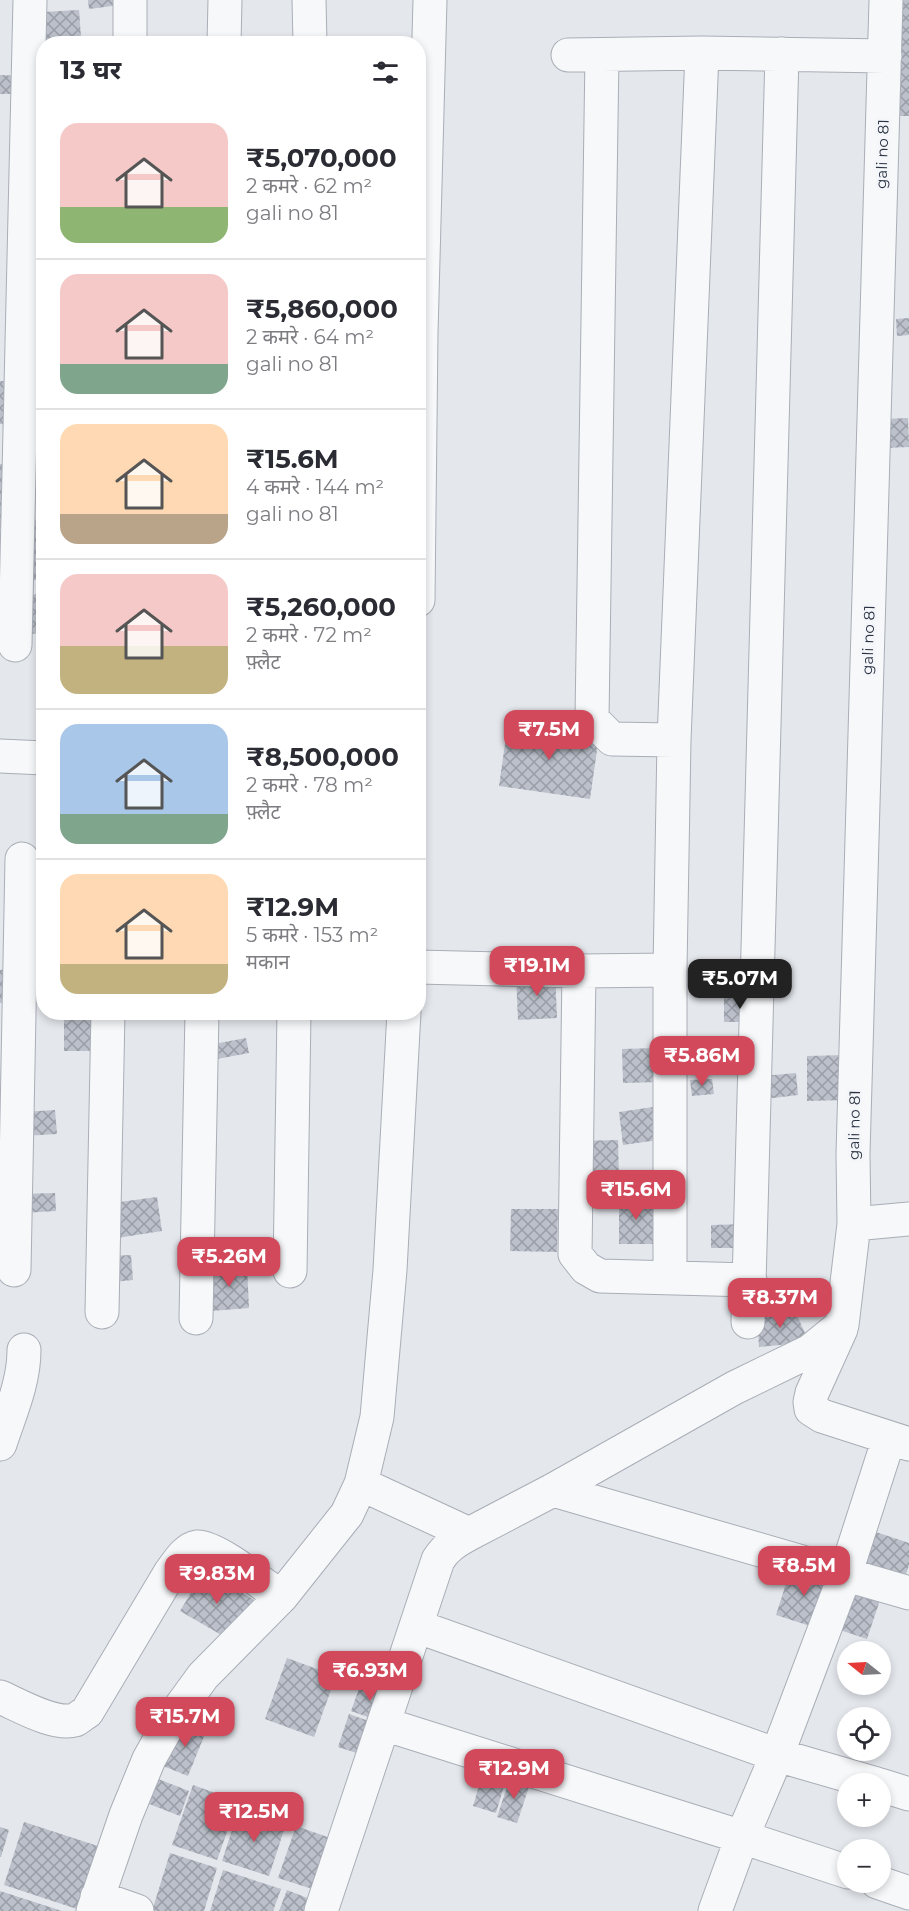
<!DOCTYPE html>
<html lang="hi">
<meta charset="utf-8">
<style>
:root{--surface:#fff;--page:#f2f2f3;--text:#2b2b33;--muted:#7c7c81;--line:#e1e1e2;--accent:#d1495b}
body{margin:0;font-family:Montserrat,"Noto Sans Devanagari",sans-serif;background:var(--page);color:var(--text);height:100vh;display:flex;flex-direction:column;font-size:22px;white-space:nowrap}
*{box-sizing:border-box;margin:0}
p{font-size:20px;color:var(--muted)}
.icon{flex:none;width:33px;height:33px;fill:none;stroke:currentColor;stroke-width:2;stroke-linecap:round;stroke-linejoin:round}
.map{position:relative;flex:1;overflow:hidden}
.sheet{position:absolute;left:36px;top:36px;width:390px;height:984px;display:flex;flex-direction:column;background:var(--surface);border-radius:24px;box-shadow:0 3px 9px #0003}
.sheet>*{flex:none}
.needle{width:39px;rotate:288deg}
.tools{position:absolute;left:837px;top:1641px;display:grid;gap:12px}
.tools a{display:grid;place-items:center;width:54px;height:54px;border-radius:50%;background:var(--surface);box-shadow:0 3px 9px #0003;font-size:30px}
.price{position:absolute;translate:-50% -51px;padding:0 14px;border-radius:12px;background:var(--accent);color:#fff;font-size:20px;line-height:39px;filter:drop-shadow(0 2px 3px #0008)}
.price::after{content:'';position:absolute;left:50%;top:36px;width:18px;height:14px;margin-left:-9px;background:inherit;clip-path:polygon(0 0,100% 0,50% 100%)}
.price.selected{background:#222;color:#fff}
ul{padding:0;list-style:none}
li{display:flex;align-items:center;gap:18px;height:150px;padding:0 24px}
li+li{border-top:2px solid var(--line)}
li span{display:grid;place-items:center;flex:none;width:168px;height:120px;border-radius:18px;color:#555}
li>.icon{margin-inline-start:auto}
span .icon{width:72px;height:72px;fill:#fffc;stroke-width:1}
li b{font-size:26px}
h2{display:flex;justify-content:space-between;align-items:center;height:72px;padding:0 24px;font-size:26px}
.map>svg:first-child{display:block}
.building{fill:url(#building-cross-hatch)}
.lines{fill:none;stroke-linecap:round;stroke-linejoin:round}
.minor-casing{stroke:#a9aeb7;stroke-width:35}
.minor{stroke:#f7f8fa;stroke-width:33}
.labels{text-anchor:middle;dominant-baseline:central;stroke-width:6;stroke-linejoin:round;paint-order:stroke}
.street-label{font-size:15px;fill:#2b3445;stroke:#f4f6f9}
</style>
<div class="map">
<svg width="909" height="1911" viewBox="0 0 909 1911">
<defs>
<pattern id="building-cross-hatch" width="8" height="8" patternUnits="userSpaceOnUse" patternTransform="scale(1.5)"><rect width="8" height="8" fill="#bbc0ca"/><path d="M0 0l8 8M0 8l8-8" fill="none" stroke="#989da6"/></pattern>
</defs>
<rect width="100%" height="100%" fill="#e4e7ec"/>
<path class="building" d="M88,0h32v5l-31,4z
M901,0h8v116h-11z
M79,10l2,27 -35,3 -2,-28z
M0,75l24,1 -1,18h-23z
M909,318v17l-12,1 -1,-17z
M39,369h5v24h-2z
M0,381l19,1 -2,43 -17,-1z
M908,418l1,29 -24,1v-29z
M0,464h12l2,63h-14z
M44,519v61h-13v-60z
M44,593v39l-12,2 -4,-39z
M508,723l91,13 -9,63 -91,-13z
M28,890h16v18h-16z
M30,930h14v20l-14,1z
M8,969l2,33 -10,1v-33z
M555,973l2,45 -39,2 -2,-44z
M724,998h33l-1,24h-32z
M99,1019v32h-35v-31z
M246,1038l3,15 -32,6 -3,-15z
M746,1044l1,22 -35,1v-22z
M658,1048l2,34 -37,1 -1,-34z
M847,1055v45l-40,1v-45z
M796,1073l2,22 -33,4 -2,-23z
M712,1079l2,15 -22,2 -2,-16z
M653,1107l5,33 -35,5 -4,-33z
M55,1110l2,24 -33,2 -1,-24z
M618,1140l1,38h-42v-37z
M55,1193l1,18 -34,2 -1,-19z
M157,1197l5,34 -45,7 -5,-35z
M653,1197v47h-34v-46z
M511,1209h47l-1,43 -47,-1z
M747,1224l1,24h-37v-23z
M131,1255l2,25 -20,2 -2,-26z
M247,1266l2,42 -38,3 -2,-43z
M795,1311l14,31 -50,5 -2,-35z
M873,1531l36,12v22l-6,19 -43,-14z
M792,1565l41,14 -17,49 -40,-13z
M205,1570l49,30 -24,40 -50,-29z
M849,1590l31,10 -13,39 -30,-10z
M287,1658l49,18 -22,61 -49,-18z
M361,1683l28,10 -10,28 -28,-10z
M349,1714l31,11 -11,32 -31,-10z
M182,1719l25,10 -19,47 -25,-10z
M484,1769l23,7 -11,37 -23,-7z
M153,1777l36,14 -9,25 -36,-14z
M510,1778l20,6 -13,39 -20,-6z
M193,1785l45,16 -21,59 -45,-15z
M239,1809l47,15 -17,52 -47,-15z
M24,1822l80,26 -21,63 -79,-26z
M296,1826l43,15 -17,51 -44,-14z
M0,1827l9,3 -8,27h-1z
M170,1853l47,15 -13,43h-52z
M223,1870l58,19 -8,22h-63z
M287,1890l33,13 -3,8h-38z
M0,1891l62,20h-62z"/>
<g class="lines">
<g class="minor-casing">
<path id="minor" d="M309,0l1,44
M886,0l-33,1154 1,70 55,-5
M130,44v-44
M224,44l1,-44
M568,55l134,-2
M602,55l-10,664 20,20 62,1
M418,600l3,-267 9,-333
M15,645l15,-645
M0,756l44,2
M418,967l161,4 91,-1
M579,971l-4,283 11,14 14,8 150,4
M14,1270l8,-411
M290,1271l4,-259
M670,1278v-308l4,-230 28,-687 183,3
M102,1312l6,-300
M196,1318l6,-306
M748,1322l34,-1268
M841,1329l-29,64 -2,9 1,7 11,7 87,28
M0,1444c10,-31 24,-61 24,-94
M361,1484l108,50 84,-44 181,-102 76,-37 32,-26 12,-101
M553,1490l356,103
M416,1626l361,129 100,29
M0,1697c19,8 54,29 75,23 4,-2 8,-6 12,-8l83,-139c7,-9 15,-24 27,-26 17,-2 68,39 84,50
M384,1724l358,113 106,35
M880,1785l29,9
M877,1882l32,11
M97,1897l40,14
M93,1911l33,-96 23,-56 22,-39 32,-44 78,-79 66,-83 14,-30 16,-67 13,-147 14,-258
M321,1911l117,-351c8,-13 18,-19 31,-26
M715,1911l27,-74 35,-82 68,-180 44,-137"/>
</g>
<use href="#minor" class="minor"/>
</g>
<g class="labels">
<g class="street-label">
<text transform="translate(882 154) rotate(-88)">gali no 81</text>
<text transform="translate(868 640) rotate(-88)">gali no 81</text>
<text transform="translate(854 1125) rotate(-89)">gali no 81</text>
</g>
</g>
</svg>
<div class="tools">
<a><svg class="needle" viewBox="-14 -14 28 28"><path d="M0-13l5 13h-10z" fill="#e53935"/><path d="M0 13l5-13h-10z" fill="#7c7c81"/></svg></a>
<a><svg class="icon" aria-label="locate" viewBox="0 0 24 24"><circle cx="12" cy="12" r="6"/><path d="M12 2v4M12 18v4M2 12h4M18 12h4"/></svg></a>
<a>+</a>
<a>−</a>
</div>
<b class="price" style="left:549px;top:761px">₹7.5M</b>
<b class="price" style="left:537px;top:997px">₹19.1M</b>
<b class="price selected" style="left:740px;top:1010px">₹5.07M</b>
<b class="price" style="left:702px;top:1087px">₹5.86M</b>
<b class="price" style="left:636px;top:1221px">₹15.6M</b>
<b class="price" style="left:229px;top:1288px">₹5.26M</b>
<b class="price" style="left:780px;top:1329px">₹8.37M</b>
<b class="price" style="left:804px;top:1597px">₹8.5M</b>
<b class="price" style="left:217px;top:1605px">₹9.83M</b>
<b class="price" style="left:370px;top:1702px">₹6.93M</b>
<b class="price" style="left:185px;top:1748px">₹15.7M</b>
<b class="price" style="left:514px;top:1800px">₹12.9M</b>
<b class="price" style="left:254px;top:1843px">₹12.5M</b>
<section class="sheet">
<h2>13 घर<svg class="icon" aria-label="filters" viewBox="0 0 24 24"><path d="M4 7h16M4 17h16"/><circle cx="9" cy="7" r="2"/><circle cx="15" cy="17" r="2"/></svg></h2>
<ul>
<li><span style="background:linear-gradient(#f6c9c9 70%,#8fb573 0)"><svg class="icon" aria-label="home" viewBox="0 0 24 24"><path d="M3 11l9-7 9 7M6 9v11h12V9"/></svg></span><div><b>₹5,070,000</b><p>2 कमरे · 62 m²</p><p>gali no 81</p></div></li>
<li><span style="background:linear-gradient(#f6c9c9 75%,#7fa58c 0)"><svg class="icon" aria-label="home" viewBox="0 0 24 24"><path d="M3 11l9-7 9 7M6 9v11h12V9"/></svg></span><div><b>₹5,860,000</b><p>2 कमरे · 64 m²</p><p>gali no 81</p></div></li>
<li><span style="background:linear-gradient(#ffd9b3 75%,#b9a48a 0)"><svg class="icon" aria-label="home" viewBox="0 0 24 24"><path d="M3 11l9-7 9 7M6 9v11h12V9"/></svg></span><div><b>₹15.6M</b><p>4 कमरे · 144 m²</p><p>gali no 81</p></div></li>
<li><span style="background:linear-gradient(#f6c9c9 60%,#c2b280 0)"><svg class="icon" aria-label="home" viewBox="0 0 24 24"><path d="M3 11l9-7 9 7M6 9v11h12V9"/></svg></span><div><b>₹5,260,000</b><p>2 कमरे · 72 m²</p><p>फ़्लैट</p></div></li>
<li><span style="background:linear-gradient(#a9c7e8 75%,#7fa58c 0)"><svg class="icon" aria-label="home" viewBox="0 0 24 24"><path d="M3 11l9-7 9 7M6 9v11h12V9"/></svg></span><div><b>₹8,500,000</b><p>2 कमरे · 78 m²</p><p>फ़्लैट</p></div></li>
<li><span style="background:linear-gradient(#ffd9b3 75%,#c2b280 0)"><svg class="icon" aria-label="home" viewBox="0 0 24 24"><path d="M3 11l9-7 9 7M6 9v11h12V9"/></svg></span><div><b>₹12.9M</b><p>5 कमरे · 153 m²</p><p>मकान</p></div></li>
</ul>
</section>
</div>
